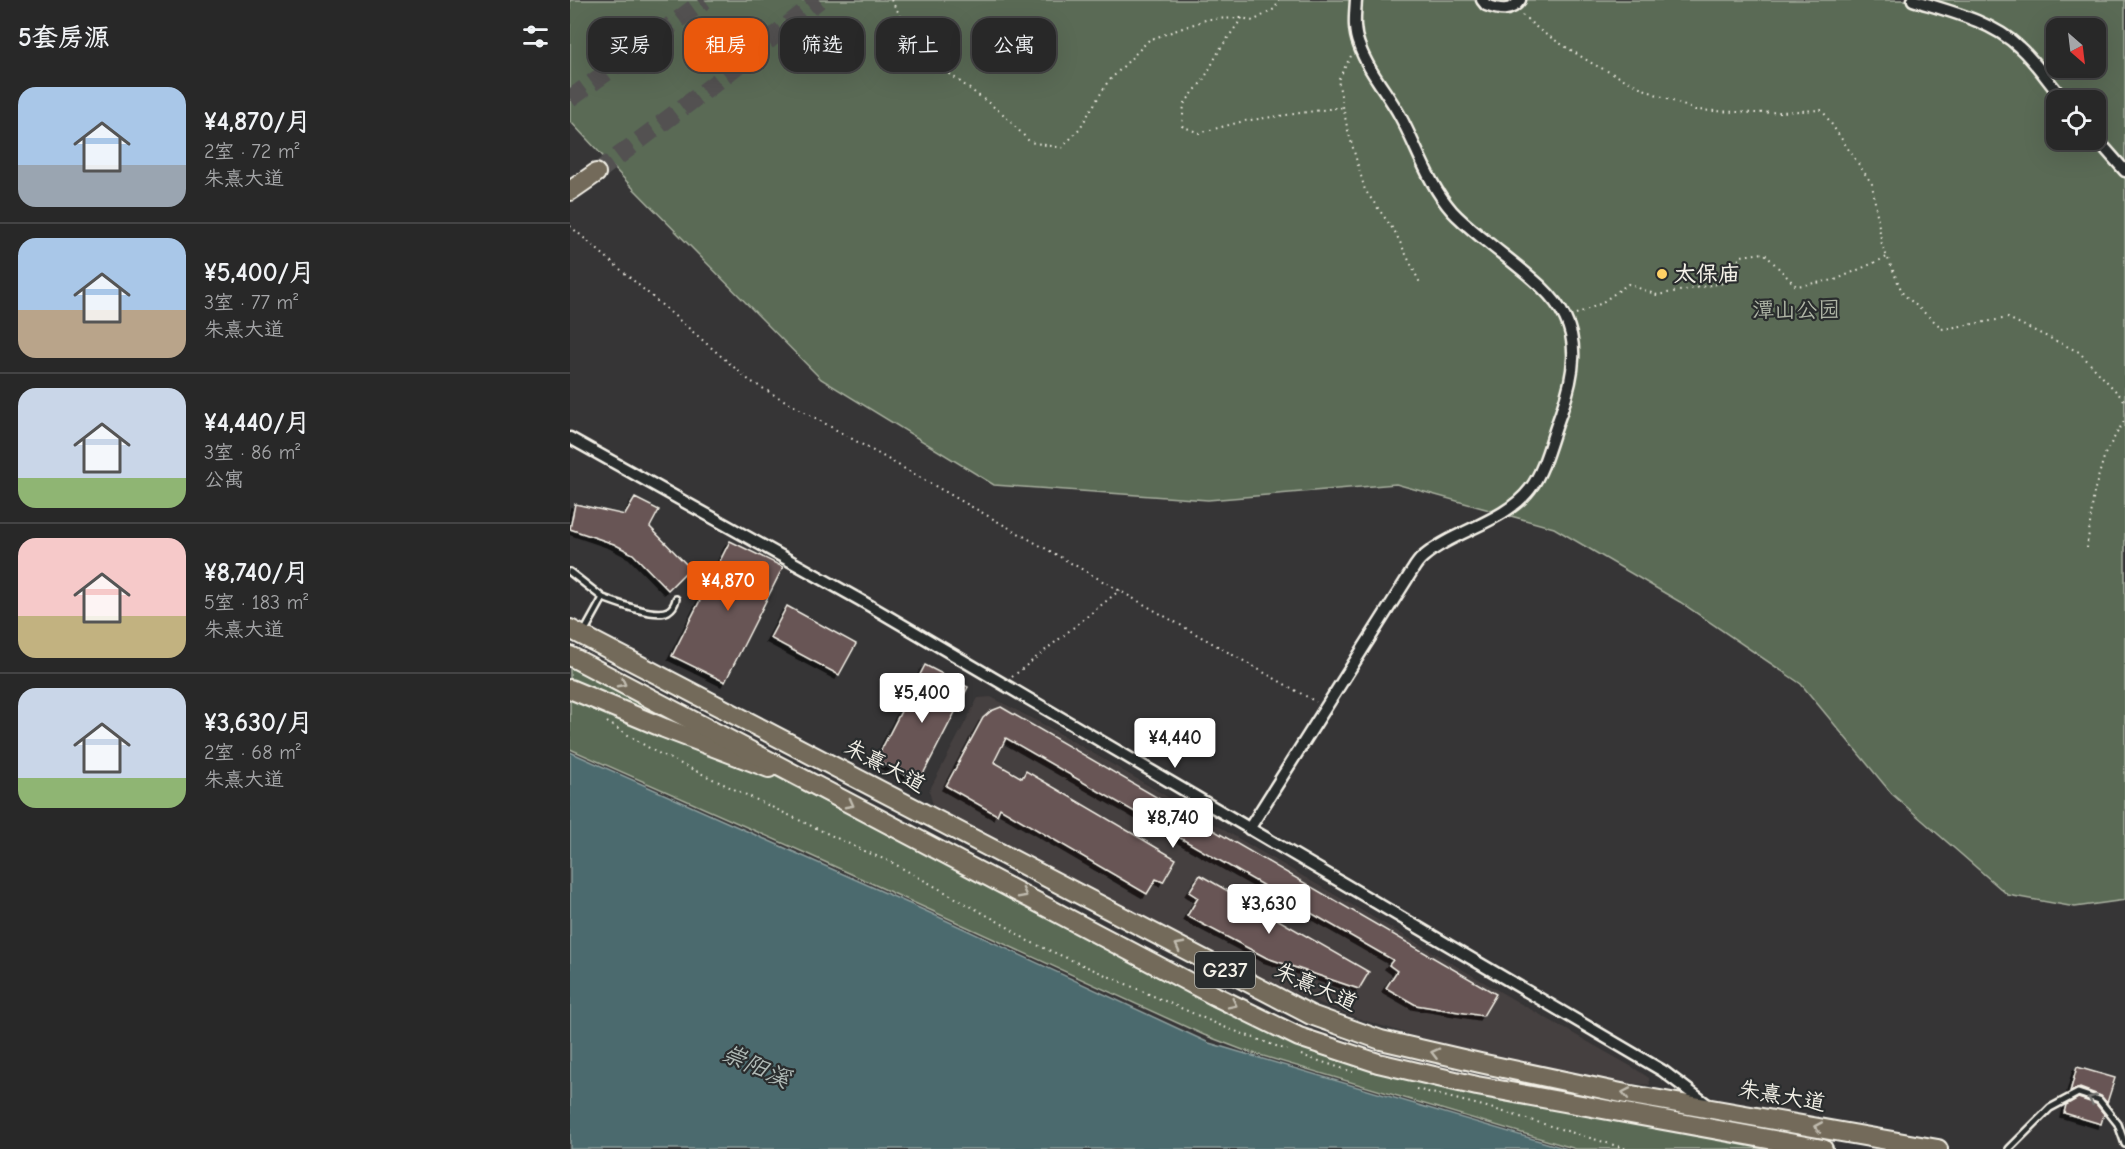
<!DOCTYPE html>
<html lang="zh">
<meta charset="utf-8">
<style>
:root{--surface:#282828;--page:#303030;--text:#f1f3f6;--muted:#a5a6a8;--line:#444445;--accent:#ea580c}
body{margin:0;font-family:"Comic Neue","LXGW WenKai TC",sans-serif;background:var(--page);color:var(--text);height:100vh;display:flex;flex-direction:column;font-size:22px;white-space:nowrap}
*{box-sizing:border-box;margin:0}
p{font-size:20px;color:var(--muted)}
.icon{flex:none;width:33px;height:33px;fill:none;stroke:currentColor;stroke-width:2;stroke-linecap:round;stroke-linejoin:round}
.map{position:relative;flex:1;overflow:hidden}
.drawer{display:flex;flex-direction:column;background:var(--surface);width:570px}
.drawer>*{flex:none}
.hud{position:absolute;left:18px;top:18px;width:570px;height:54px;display:flex;gap:12px}
.needle{width:39px;rotate:152deg}
.controls{position:absolute;left:1476px;top:18px;display:grid;gap:12px}
.controls a{display:grid;place-items:center;width:60px;height:60px;border-radius:12px;background:var(--surface);box-shadow:0 6px 24px #0002,0 0 0 2px var(--line);font-size:30px}
.price{position:absolute;translate:-50% -51px;padding:0 14px;border-radius:6px;background:#fff;color:#222;font-size:20px;line-height:39px;filter:drop-shadow(0 2px 3px #0008)}
.price::after{content:'';position:absolute;left:50%;top:36px;width:18px;height:14px;margin-left:-9px;background:inherit;clip-path:polygon(0 0,100% 0,50% 100%)}
.price.current{background:var(--accent);color:#fff}
ul{padding:0;list-style:none}
li{display:flex;align-items:center;gap:18px;height:150px;padding:0 18px}
li+li{border-top:2px solid var(--line)}
li span{display:grid;place-items:center;flex:none;width:168px;height:120px;border-radius:18px;color:#555}
li>.icon{margin-inline-start:auto}
span .icon{width:72px;height:72px;fill:#fffc;stroke-width:1}
li b{font-size:26px}
h2{display:flex;justify-content:space-between;align-items:center;height:72px;padding:0 18px;font-size:26px}
.tag{padding:0 21px;border-radius:18px;background:var(--surface);box-shadow:0 6px 24px #0002,0 0 0 2px var(--line);font-size:21px;line-height:54px}
.tag.current{background:var(--accent);color:#fff}
main{display:flex;flex:1;min-height:0}
.map>svg:first-child{display:block}
.built{fill:#453f3f}
.green{fill:#5a6b55;stroke:#a7ae9e;stroke-width:1.5;fill-rule:evenodd}
.water{fill:#4c6a6e;stroke:#8fa09f;stroke-width:1.5}
.building{fill:#685554;stroke:#f4f1e8;stroke-width:1.5;filter:url(#shadow)}
.lines{fill:none;stroke-linecap:round;stroke-linejoin:round}
.primary-tunnel{stroke:#525151;stroke-width:18;stroke-dasharray:18 9;stroke-linecap:butt}
.service-casing{stroke:#f4f1e8;stroke-width:10}
.minor-casing{stroke:#f4f1e8;stroke-width:15}
.primary-casing{stroke:#f4f1e8;stroke-width:22}
.trunk-casing{stroke:#f4f1e8;stroke-width:22}
.path{stroke:#f4f1e8;stroke-width:2;stroke-dasharray:1.5 4.5;stroke-linecap:butt}
.service{stroke:#2a2d2e;stroke-width:5}
.minor{stroke:#2a2d2e;stroke-width:10}
.primary{stroke:#736b5a;stroke-width:18}
.trunk{stroke:#736b5a;stroke-width:18}
.oneway{stroke:#c0bbaf}
.oneway2{stroke:#71726f}
.poi-dot{fill:#ffd166;stroke:#2a2d2e;stroke-width:2}
.labels{text-anchor:middle;dominant-baseline:central;stroke-width:4.5;stroke-linejoin:round;paint-order:stroke}
.shield{fill:#2a2d2e;stroke:#b7b6b0;stroke-width:1.5}
.shield-label{font-size:21px;font-weight:bold;fill:#f4f1e8}
.poi-label{font-size:22px;font-weight:bold;fill:#f4f1e8;stroke:#2a2d2e;text-anchor:start}
.park-label{font-size:22px;fill:#afb5a6;stroke:#2a2d2e}
.street-label{font-size:22px;fill:#f4f1e8;stroke:#2a2d2e}
.water-label{font-size:24px;font-style:italic;fill:#b1bbb7;stroke:#2a2d2e}
</style>
<main>
<section class="drawer">
<h2>5套房源<svg class="icon" aria-label="filters" viewBox="0 0 24 24"><path d="M4 7h16M4 17h16"/><circle cx="9" cy="7" r="2"/><circle cx="15" cy="17" r="2"/></svg></h2>
<ul>
<li><span style="background:linear-gradient(#a9c7e8 65%,#9aa5b1 0)"><svg class="icon" aria-label="home" viewBox="0 0 24 24"><path d="M3 11l9-7 9 7M6 9v11h12V9"/></svg></span><div><b>¥4,870/月</b><p>2室 · 72 m²</p><p>朱熹大道</p></div></li>
<li><span style="background:linear-gradient(#a9c7e8 60%,#b9a48a 0)"><svg class="icon" aria-label="home" viewBox="0 0 24 24"><path d="M3 11l9-7 9 7M6 9v11h12V9"/></svg></span><div><b>¥5,400/月</b><p>3室 · 77 m²</p><p>朱熹大道</p></div></li>
<li><span style="background:linear-gradient(#c9d6e8 75%,#8fb573 0)"><svg class="icon" aria-label="home" viewBox="0 0 24 24"><path d="M3 11l9-7 9 7M6 9v11h12V9"/></svg></span><div><b>¥4,440/月</b><p>3室 · 86 m²</p><p>公寓</p></div></li>
<li><span style="background:linear-gradient(#f6c9c9 65%,#c2b280 0)"><svg class="icon" aria-label="home" viewBox="0 0 24 24"><path d="M3 11l9-7 9 7M6 9v11h12V9"/></svg></span><div><b>¥8,740/月</b><p>5室 · 183 m²</p><p>朱熹大道</p></div></li>
<li><span style="background:linear-gradient(#c9d6e8 75%,#8fb573 0)"><svg class="icon" aria-label="home" viewBox="0 0 24 24"><path d="M3 11l9-7 9 7M6 9v11h12V9"/></svg></span><div><b>¥3,630/月</b><p>2室 · 68 m²</p><p>朱熹大道</p></div></li>
</ul>
</section>
<div class="map">
<svg width="1555" height="1149" viewBox="0 0 1555 1149">
<defs>
<filter id="shadow"><feDropShadow dx="-4" dy="4" stdDeviation="0" flood-color="#0009"/></filter>
</defs>
<rect width="100%" height="100%" fill="#363536"/>
<filter id="ink" filterUnits="userSpaceOnUse"><feTurbulence type="fractalNoise" baseFrequency=".0167" numOctaves="2"/><feDisplacementMap in="SourceGraphic" scale="12" xChannelSelector="R" yChannelSelector="G"/><feConvolveMatrix kernelMatrix="1 2 1 2 8 2 1 2 1" color-interpolation-filters="sRGB"/></filter>
<g filter="url(#ink)">
<path class="built" d="M421,697l59,31 466,273 118,67 15,10 1,7 -27,-2 -171,-35 -95,-30 -72,-29 -58,-29 -230,-119 -64,-36 -4,-14 49,-93z"/>
<path class="green" d="M0,0h1555v900l-50,7 -67,-12 -116,-101 -91,-110 -121,-82 -126,-74 -158,-44 -188,16 -214,-15 -173,-106 -192,-195 -59,-63zM1486,28h40v40h-40zM1486,100h40v40h-40z
M0,667l222,118 516,260 485,104h-217l-333,-99 -39,-15 -401,-183 -233,-103z"/>
<path class="water" d="M0,752l358,160 281,131 358,106h-997z"/>
<path class="building" d="M65,498l24,12 -9,17 40,41 -22,22 -35,-36 -19,-10 -44,-15 5,-25 50,11z
M160,541l53,26 -58,115 -53,-26z
M217,606l69,38 -17,31 -69,-37z
M355,665l43,22 -49,95 -43,-22z
M431,707l495,287 -13,22 -67,-11 -30,-17 11,-17 -8,-6 4,-5 -387,-222 -12,24 28,16 4,-7 150,88 -13,23 -7,-3 -9,15 -147,-86 -3,7 -51,-29 37,-68 8,-7z
M630,875l169,97 -10,17 -92,-31 -80,-42 11,-18 -9,-6z
M1507,1067l38,11 -8,25 -6,-7 -21,-8 -10,4z
M1508,1098l18,6 8,10 -3,10 -37,-11 2,-8z"/>
<g class="lines">
<path class="primary-tunnel" d="M0,99l135,-99
M26,173l118,-89 105,-84"/>
<g class="service-casing">
<path id="service" d="M0,572l33,26 -20,36
M33,598c14,5 52,20 65,13 5,-3 7,-7 8,-12
M1439,1149l41,-41 28,-15 21,7 19,24 7,20"/>
</g>
<g class="minor-casing">
<path id="minor" d="M912,0l4,5c13,5 25,8 34,-5
M1343,0c35,11 79,21 106,47 17,15 30,36 45,53
M1526,138l29,33
M0,438l290,162 803,471 46,35
M679,829l163,-258c3,-5 7,-11 11,-14 30,-26 82,-35 107,-68 15,-19 22,-53 31,-76 34,-96 -7,-117 -75,-172 -11,-9 -24,-19 -34,-30 -24,-27 -35,-64 -52,-95 -13,-24 -32,-45 -41,-71 -6,-15 -4,-30 -3,-45"/>
</g>
<g class="primary-casing">
<path id="primary" d="M0,191l26,-18
M0,689l94,39 105,40"/>
</g>
<g class="trunk-casing">
<path id="trunk" d="M0,629l741,386 70,25 99,23 146,31 312,55
M0,656l645,340 84,41 79,26 99,23 346,63"/>
</g>
<path class="path" d="M321,0l32,54 79,59 28,29 32,6 18,-20 27,-45 42,-43 59,-21 35,-1 10,3 23,-13 2,-8
M952,15l20,17 51,32 57,28 45,18 61,3 66,-3 50,74 10,61 21,49 40,35 65,-11 71,34 46,49
M672,18l-22,31 -16,30 -20,25 -2,22 17,7 45,-12 99,-14
M781,56l-13,24 9,47 18,63 30,42 26,53
M0,226l180,155 566,321
M1006,314l24,-10 28,-20 29,11 66,-12 18,-27 23,-3 32,33 39,-6 52,-23
M1517,548l7,-56 11,-38 20,-35
M442,677l108,-87
M37,722l47,29 208,99 29,12 115,64 22,15 196,86 63,23
M731,1055l52,17
M846,1089l71,18 140,42"/>
<use href="#service" class="service"/>
<use href="#minor" class="minor"/>
<use href="#primary" class="primary"/>
<use href="#trunk" class="trunk"/>
</g>
<defs><path id="oneway-chevron" d="M-2-3.5L2.5 0L-2 3.5" fill="none" stroke-width="1.6" stroke-linecap="round" stroke-linejoin="round" transform="scale(1.5)"/></defs>
<g class="oneway">
<use href="#oneway-chevron" transform="translate(52 683) rotate(28)"/>
<use href="#oneway-chevron" transform="translate(280 804) rotate(28)"/>
<use href="#oneway-chevron" transform="translate(453 894) rotate(28)"/>
<use href="#oneway-chevron" transform="translate(609 946) rotate(-152)"/>
<use href="#oneway-chevron" transform="translate(663 1004) rotate(26)"/>
<use href="#oneway-chevron" transform="translate(865 1053) rotate(-166)"/>
<use href="#oneway-chevron" transform="translate(1056 1093) rotate(-169)"/>
<use href="#oneway-chevron" transform="translate(1248 1127) rotate(-170)"/>
</g>
<use class="oneway2" href="#oneway-chevron" transform="translate(1522 1099) rotate(-157)"/>
</g>
<circle class="poi-dot" cx="1092" cy="274" r="6"/>
<g class="labels">
<rect class="shield" x="625" y="952" width="60" height="36" rx="4.5"/>
<g class="shield-label">
<text x="655" y="970">G237</text>
</g>
<g class="poi-label">
<text x="1104" y="274">太保庙</text>
</g>
<g class="park-label">
<text x="1226" y="310">潭山公园</text>
</g>
<g class="street-label">
<text transform="translate(315 766) rotate(28)">朱熹大道</text>
<text transform="translate(746 987) rotate(24)">朱熹大道</text>
<text transform="translate(1212 1096) rotate(10)">朱熹大道</text>
</g>
<g class="water-label">
<text transform="translate(186 1066) rotate(24)">崇阳溪</text>
</g>
</g>
</svg>
<div class="controls">
<a><svg class="needle" viewBox="-14 -14 28 28"><path d="M0-13l5 13h-10z" fill="#e53935"/><path d="M0 13l5-13h-10z" fill="#a5a6a8"/></svg></a>
<a><svg class="icon" aria-label="locate" viewBox="0 0 24 24"><circle cx="12" cy="12" r="6"/><path d="M12 2v4M12 18v4M2 12h4M18 12h4"/></svg></a>
</div>
<b class="price current" style="left:158px;top:612px">¥4,870</b>
<b class="price" style="left:352px;top:724px">¥5,400</b>
<b class="price" style="left:605px;top:769px">¥4,440</b>
<b class="price" style="left:603px;top:849px">¥8,740</b>
<b class="price" style="left:699px;top:935px">¥3,630</b>
<div class="hud">
<a class="tag">买房</a>
<a class="tag current">租房</a>
<a class="tag">筛选</a>
<a class="tag">新上</a>
<a class="tag">公寓</a>
</div>
</div>
</main>
